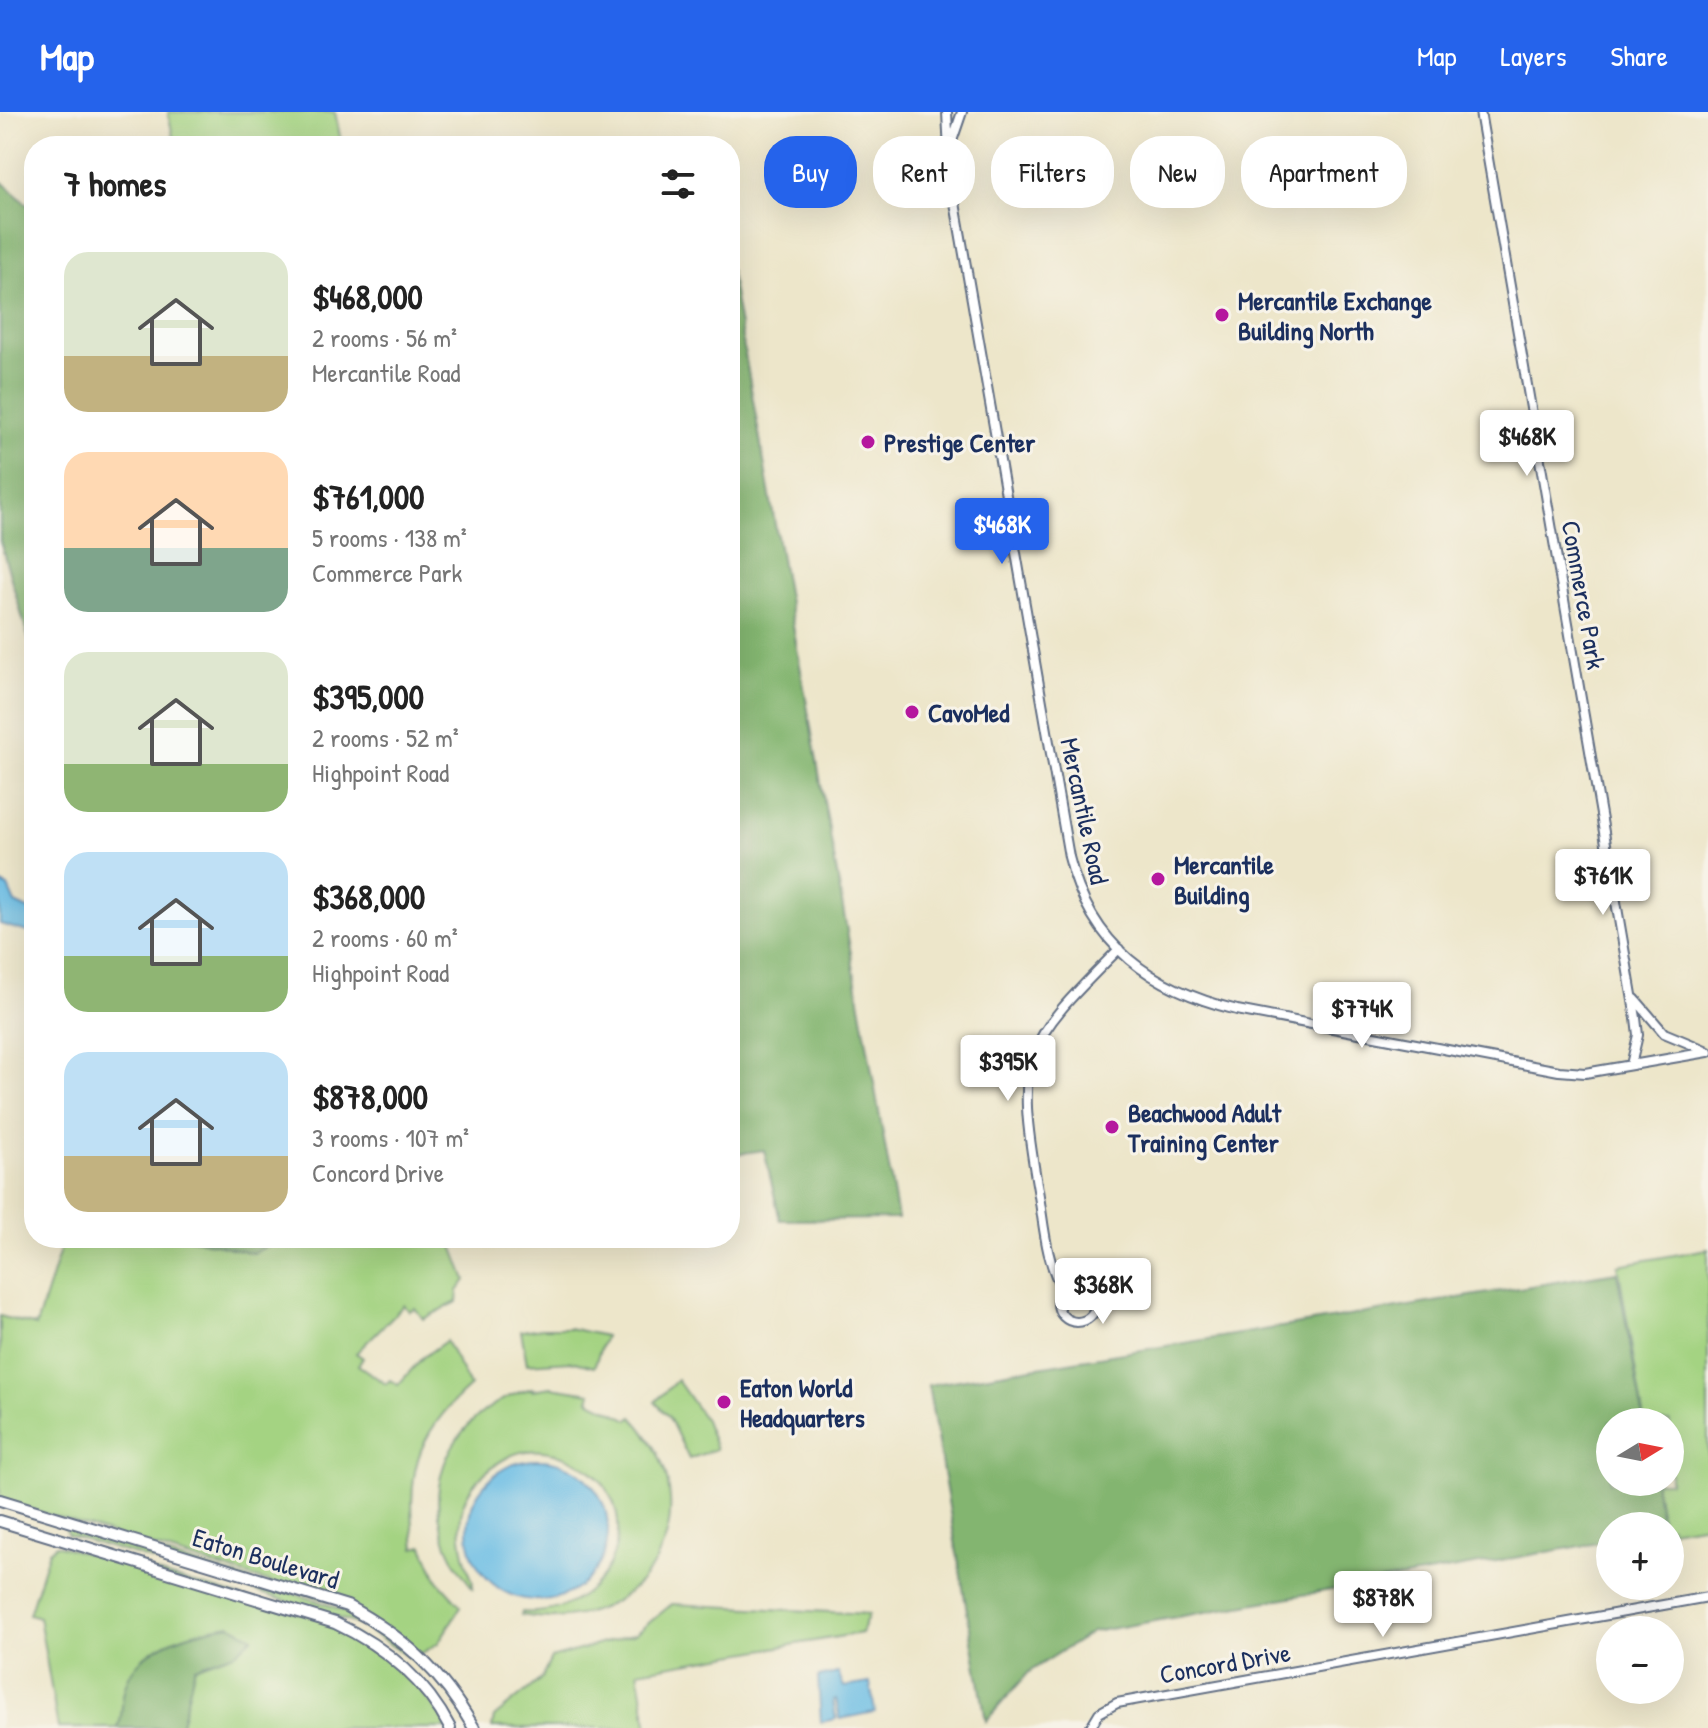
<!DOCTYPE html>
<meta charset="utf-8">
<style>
:root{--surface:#fff;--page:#f6f6f6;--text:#222;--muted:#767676;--accent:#2563eb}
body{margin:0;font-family:"Patrick Hand",sans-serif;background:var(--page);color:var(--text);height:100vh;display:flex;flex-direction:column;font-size:30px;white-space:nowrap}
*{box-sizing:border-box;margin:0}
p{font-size:26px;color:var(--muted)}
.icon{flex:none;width:44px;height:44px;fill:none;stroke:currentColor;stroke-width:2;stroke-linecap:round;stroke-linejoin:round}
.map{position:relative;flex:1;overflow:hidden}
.panel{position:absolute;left:24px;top:24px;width:716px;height:1112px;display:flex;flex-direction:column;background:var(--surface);border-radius:32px;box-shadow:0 8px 32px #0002}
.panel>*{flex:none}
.banner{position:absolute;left:764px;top:24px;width:760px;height:72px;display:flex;gap:16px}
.needle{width:52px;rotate:80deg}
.fabs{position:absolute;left:1596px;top:1296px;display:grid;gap:16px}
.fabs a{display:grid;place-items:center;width:88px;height:88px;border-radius:50%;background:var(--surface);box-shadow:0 8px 32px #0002;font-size:40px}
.price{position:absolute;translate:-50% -68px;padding:0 18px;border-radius:8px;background:#fff;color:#222;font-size:26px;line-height:52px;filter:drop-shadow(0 2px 4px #0008)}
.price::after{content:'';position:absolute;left:50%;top:48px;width:24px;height:18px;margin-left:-12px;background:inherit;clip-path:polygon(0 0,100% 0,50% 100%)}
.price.current{background:var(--accent);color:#fff}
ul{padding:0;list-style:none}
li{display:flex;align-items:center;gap:24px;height:200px;padding:0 40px}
li span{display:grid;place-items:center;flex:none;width:224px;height:160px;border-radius:24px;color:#555}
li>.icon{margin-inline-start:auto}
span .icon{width:96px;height:96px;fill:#fffc;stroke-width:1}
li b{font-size:34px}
h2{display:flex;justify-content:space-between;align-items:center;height:96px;padding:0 40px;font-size:34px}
.tag{padding:0 28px;border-radius:32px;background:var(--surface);box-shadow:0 8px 32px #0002;font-size:28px;line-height:72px}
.tag.current{background:var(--accent);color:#fff}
header{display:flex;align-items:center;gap:48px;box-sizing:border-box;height:112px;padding:0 40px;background:var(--accent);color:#fff}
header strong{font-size:38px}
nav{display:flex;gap:44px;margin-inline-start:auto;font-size:28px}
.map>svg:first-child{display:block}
.green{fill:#a4d382;stroke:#608170;stroke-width:2}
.forest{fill:#83b570;stroke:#4f7267;stroke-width:2}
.water{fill:#67bce4;stroke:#4176a1;stroke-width:2}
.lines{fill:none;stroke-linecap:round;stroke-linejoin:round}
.minor-casing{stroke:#646f84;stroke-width:12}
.tertiary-casing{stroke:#646f84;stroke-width:14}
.minor{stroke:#fff;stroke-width:8}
.tertiary{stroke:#fff;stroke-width:10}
.poi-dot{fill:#b5179e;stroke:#f7f3e8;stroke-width:3}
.labels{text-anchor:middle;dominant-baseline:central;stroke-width:6;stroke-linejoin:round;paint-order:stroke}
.poi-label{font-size:26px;font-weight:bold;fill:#1b2f5e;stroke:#f7f3e8;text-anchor:start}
.street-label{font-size:26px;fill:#1b2f5e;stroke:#f7f3e8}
</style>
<header>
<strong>Map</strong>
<nav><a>Map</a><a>Layers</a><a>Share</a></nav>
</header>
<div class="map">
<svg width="1708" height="1616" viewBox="0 0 1708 1616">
<rect width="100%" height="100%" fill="#f7f3e8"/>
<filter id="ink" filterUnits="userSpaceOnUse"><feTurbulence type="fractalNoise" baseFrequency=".0125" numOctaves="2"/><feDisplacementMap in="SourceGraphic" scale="16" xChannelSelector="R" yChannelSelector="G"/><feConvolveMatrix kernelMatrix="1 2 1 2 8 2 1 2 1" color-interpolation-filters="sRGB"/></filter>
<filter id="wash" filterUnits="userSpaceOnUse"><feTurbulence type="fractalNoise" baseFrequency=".006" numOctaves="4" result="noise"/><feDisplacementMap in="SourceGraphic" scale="32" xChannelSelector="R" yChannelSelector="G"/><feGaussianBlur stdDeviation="1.8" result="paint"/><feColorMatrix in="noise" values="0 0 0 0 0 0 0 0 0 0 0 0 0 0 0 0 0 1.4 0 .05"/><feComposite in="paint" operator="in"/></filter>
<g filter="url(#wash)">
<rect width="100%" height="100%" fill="#ede6ca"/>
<path class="green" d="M168,0h167l7,34h-167z
M64,1126h126l63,15 30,-15h167l16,42 -8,11 -1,11 -34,17 -8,-11 -6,3 -5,-6 -48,48 7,5 -5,7 28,19 4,-4 8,5 24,-27 24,-17 24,45c-57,50 -63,90 -55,162l8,-2 15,35 23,25 -23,37 -19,12 -72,-49 -347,-106v-184l36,10z
M1708,1137v275l-38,6v-4h-8l-7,-44h15v-60h-26l-26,-157z
M542,1216h27l36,8 -11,31 -23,-6 -44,3 -6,-33z
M677,1268l28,40 11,29 -27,10 -20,-42 -14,-15z
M551,1275l40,6 -2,7 40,20 3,-3c88,94 13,222 -111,198l1,-3c98,7 138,-124 38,-157 -18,-6 -35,-7 -52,2 -20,11 -38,26 -45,48 -5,19 -2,41 4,60 2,9 7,15 6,23 -64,-76 -37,-172 59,-200v2z
M71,1415l181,54 -2,8 -182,-54 -2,-6z
M56,1433l279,78 68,44 47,61h-392l-19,-111 -10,-3 20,-63z
M257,1471c47,13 129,34 157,77l-54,-35 -105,-34z
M672,1492l197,10 -8,19 -223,38 10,57h-156l2,-11 48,-39 9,-20 84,-24z"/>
<path class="forest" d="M0,68l34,31v446l-34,-116z
M730,158l168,949 -118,1 -16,-70 -34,5z
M190,1126h93l-30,15z
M1617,1160l27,150h-34v60h45l7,44h-52v15l-518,91 -63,40 -43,49 -58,-336z
M230,1513l23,12 -16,15 -42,15 -15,61h-62c5,-13 3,-24 6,-37 9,-46 68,-60 106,-66z"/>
<path class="water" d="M0,771l8,4 7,16 19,9v22l-34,-10z
M468 1418a70 70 0 1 1 140 0a70 70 0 1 1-140 0Z
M838,1561l6,14 26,-4 5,29 -35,7 -4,-20 -3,1 3,19 -15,3 -3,-45z"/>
</g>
<g filter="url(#ink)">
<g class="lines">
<g class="minor-casing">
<path id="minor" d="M947,0l3,62 119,683c22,90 83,132 168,153l322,61 26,2 123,-21
M1480,0l156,906 2,17 -7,30
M951,32l11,-32
M1635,887l29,34 41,17
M1058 1191a19 19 0 1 1 38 0a19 19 0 1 1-38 0Z
M1063,1178c-18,-30 -19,-67 -25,-100 -24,-137 -15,-145 81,-241
M1090,1616l9,-15 18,-10 591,-106"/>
</g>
<g class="tertiary-casing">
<path id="tertiary" d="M0,1388l347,106c56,30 95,66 127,122
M0,1409l335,102c49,23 90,56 115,105"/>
</g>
<use href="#minor" class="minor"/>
<use href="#tertiary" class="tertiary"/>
</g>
</g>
<g class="poi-dot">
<circle cx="1222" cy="203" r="8"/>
<circle cx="868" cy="330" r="8"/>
<circle cx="912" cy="600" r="8"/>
<circle cx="1158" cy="767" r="8"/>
<circle cx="1112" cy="1015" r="8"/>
<circle cx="724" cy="1290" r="8"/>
</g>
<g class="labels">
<g class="poi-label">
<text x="1238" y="188">Mercantile Exchange<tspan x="1238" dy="30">Building North</tspan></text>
<text x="884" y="330">Prestige Center</text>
<text x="928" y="600">CavoMed</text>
<text x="1174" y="752">Mercantile<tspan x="1174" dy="30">Building</tspan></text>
<text x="1128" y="1000">Beachwood Adult<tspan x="1128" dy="30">Training Center</tspan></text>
<text x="740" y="1275">Eaton World<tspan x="740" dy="30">Headquarters</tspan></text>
</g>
<g class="street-label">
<text transform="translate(1584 483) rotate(80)">Commerce Park</text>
<text transform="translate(1085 699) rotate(78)">Mercantile Road</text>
<text transform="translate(266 1446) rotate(17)">Eaton Boulevard</text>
<text transform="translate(1225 1551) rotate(-10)">Concord Drive</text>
</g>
</g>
</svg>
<div class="fabs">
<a><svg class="needle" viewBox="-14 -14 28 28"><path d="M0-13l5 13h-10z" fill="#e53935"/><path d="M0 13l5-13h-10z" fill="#767676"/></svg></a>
<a>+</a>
<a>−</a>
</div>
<b class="price" style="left:1527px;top:366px">$468K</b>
<b class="price current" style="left:1002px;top:454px">$468K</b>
<b class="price" style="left:1603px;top:805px">$761K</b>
<b class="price" style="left:1362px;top:938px">$774K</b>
<b class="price" style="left:1008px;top:991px">$395K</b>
<b class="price" style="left:1103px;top:1214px">$368K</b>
<b class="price" style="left:1383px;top:1527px">$878K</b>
<div class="banner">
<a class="tag current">Buy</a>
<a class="tag">Rent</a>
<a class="tag">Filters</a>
<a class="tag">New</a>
<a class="tag">Apartment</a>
</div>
<section class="panel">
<h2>7 homes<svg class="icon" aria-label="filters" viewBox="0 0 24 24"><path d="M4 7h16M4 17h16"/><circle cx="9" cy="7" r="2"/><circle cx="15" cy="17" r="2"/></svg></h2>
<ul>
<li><span style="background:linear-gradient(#dfe7d0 65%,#c2b280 0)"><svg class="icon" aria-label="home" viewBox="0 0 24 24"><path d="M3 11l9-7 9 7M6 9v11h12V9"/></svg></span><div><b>$468,000</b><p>2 rooms · 56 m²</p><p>Mercantile Road</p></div></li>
<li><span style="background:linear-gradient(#ffd9b3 60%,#7fa58c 0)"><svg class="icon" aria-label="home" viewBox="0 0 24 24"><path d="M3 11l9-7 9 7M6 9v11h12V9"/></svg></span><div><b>$761,000</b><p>5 rooms · 138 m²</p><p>Commerce Park</p></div></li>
<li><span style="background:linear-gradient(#dfe7d0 70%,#8fb573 0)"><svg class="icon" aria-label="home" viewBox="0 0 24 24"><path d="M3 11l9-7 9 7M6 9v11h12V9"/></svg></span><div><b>$395,000</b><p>2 rooms · 52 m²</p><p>Highpoint Road</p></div></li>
<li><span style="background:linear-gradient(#bfe0f5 65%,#8fb573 0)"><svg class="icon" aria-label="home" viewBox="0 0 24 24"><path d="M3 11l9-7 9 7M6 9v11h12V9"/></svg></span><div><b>$368,000</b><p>2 rooms · 60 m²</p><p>Highpoint Road</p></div></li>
<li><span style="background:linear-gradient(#bfe0f5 65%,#c2b280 0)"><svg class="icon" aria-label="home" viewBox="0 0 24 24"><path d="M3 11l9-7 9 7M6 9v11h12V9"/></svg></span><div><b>$878,000</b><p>3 rooms · 107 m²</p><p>Concord Drive</p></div></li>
</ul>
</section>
</div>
